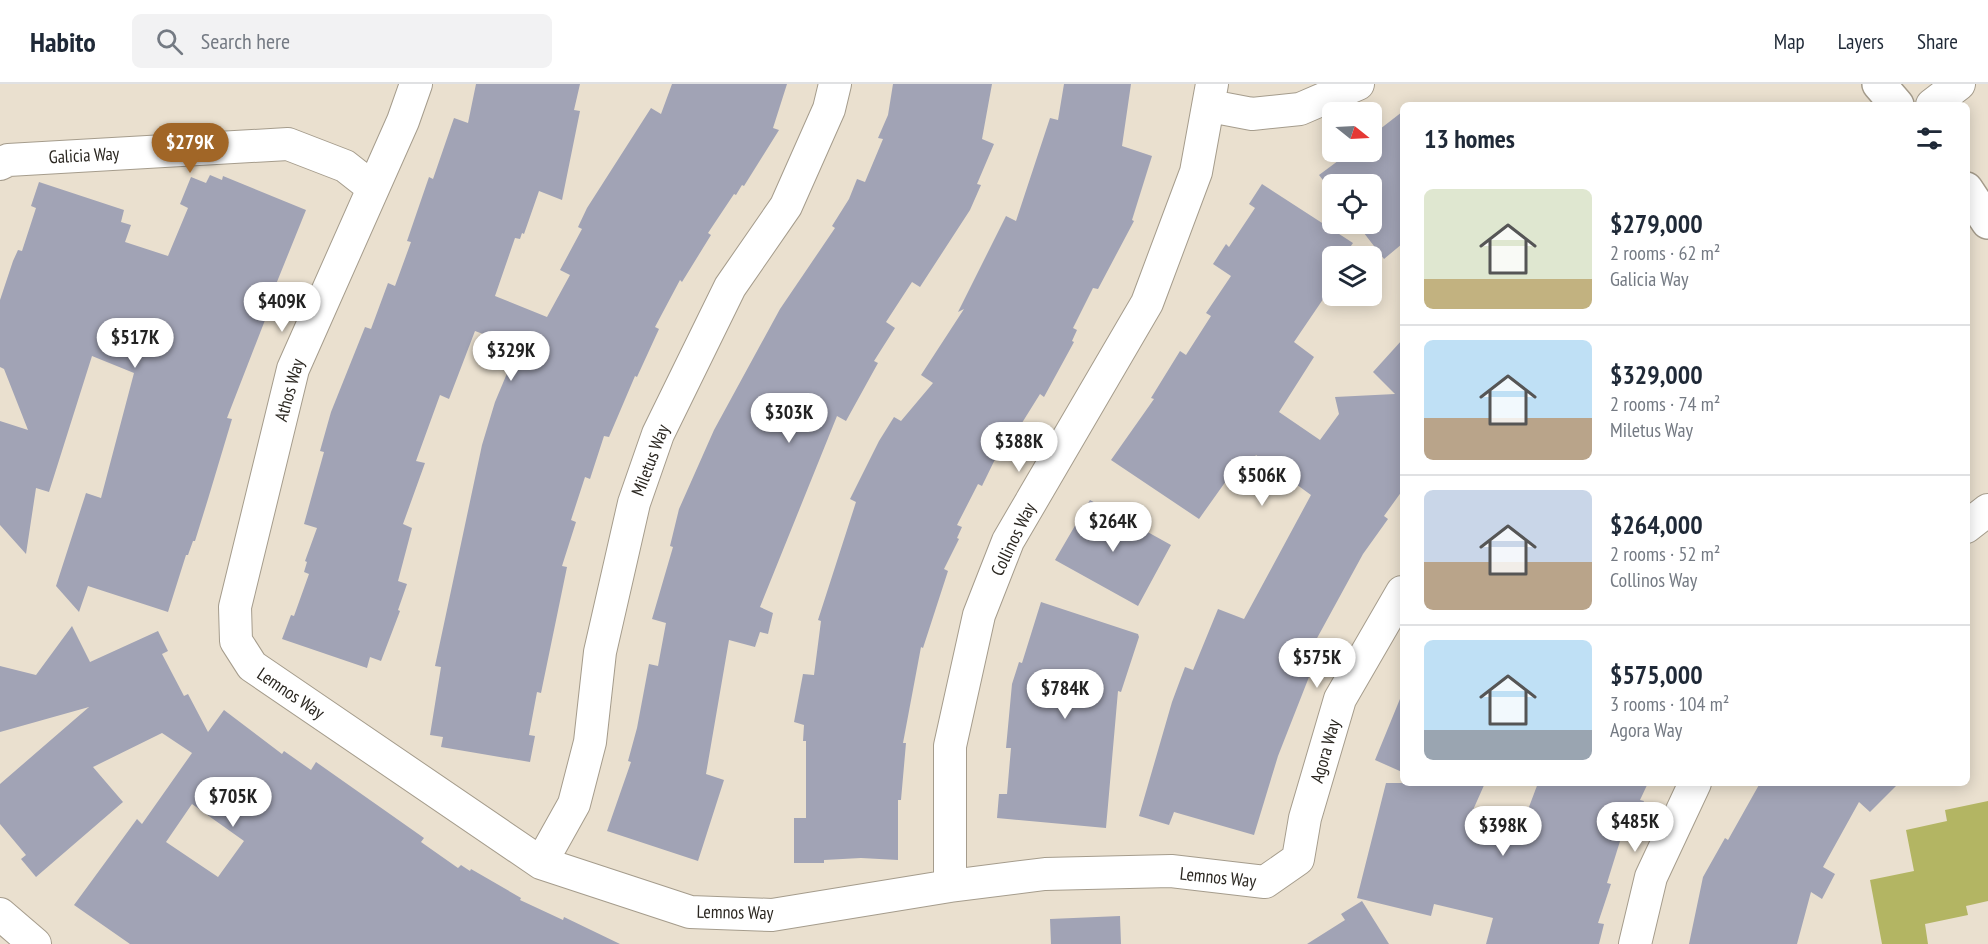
<!DOCTYPE html>
<meta charset="utf-8">
<style>
:root{--surface:#fff;--page:#f2f2f3;--text:#1f2937;--muted:#747a83;--line:#e0e1e3;--accent:#a16627}
body{margin:0;font-family:"PT Sans Narrow",sans-serif;background:var(--page);color:var(--text);height:100vh;display:flex;flex-direction:column;font-size:22px;white-space:nowrap}
*{box-sizing:border-box;margin:0}
p{font-size:20px;color:var(--muted)}
.icon{flex:none;width:33px;height:33px;fill:none;stroke:currentColor;stroke-width:2;stroke-linecap:round;stroke-linejoin:round}
.map{position:relative;flex:1;overflow:hidden}
.details{position:absolute;left:1400px;top:18px;width:570px;height:684px;display:flex;flex-direction:column;background:var(--surface);border-radius:9px;box-shadow:0 3px 15px #0003}
.details>*{flex:none}
.needle{width:39px;rotate:108deg}
.controls{position:absolute;left:1322px;top:18px;display:grid;gap:12px}
.controls a{display:grid;place-items:center;width:60px;height:60px;border-radius:9px;background:var(--surface);box-shadow:0 3px 15px #0003;font-size:30px}
.price{position:absolute;translate:-50% -51px;padding:0 14px;border-radius:21px;background:#fff;color:#222;font-size:20px;line-height:39px;filter:drop-shadow(0 2px 3px #0008)}
.price::after{content:'';position:absolute;left:50%;top:36px;width:18px;height:14px;margin-left:-9px;background:inherit;clip-path:polygon(0 0,100% 0,50% 100%)}
.price.active{background:var(--accent);color:#fff}
ul{padding:0;list-style:none}
li{display:flex;align-items:center;gap:18px;height:150px;padding:0 24px}
li+li{border-top:2px solid var(--line)}
li span{display:grid;place-items:center;flex:none;width:168px;height:120px;border-radius:9px;color:#555}
li>.icon{margin-inline-start:auto}
span .icon{width:72px;height:72px;fill:#fffc;stroke-width:1}
li b{font-size:26px}
h2{display:flex;justify-content:space-between;align-items:center;height:72px;padding:0 24px;font-size:26px}
header{display:flex;align-items:center;gap:36px;box-sizing:border-box;height:84px;padding:0 30px;background:var(--surface);border-bottom:2px solid var(--line)}
header strong{font-size:28px}
nav{display:flex;gap:33px;margin-inline-start:auto;font-size:21px}
.search{width:420px;height:54px;background:var(--page);display:flex;align-items:center;gap:15px;box-sizing:border-box;padding:0 21px;border-radius:9px;color:var(--muted);font-size:22px}
.map>svg:first-child{display:block}
.green{fill:#b3b563}
.building{fill:#a1a3b5;fill-rule:evenodd}
.lines{fill:none;stroke-linecap:round;stroke-linejoin:round}
.street-casing{stroke:#a59c8c;stroke-width:34}
.secondary-casing{stroke:#a59c8c;stroke-width:36}
.street{stroke:#fff;stroke-width:32}
.secondary{stroke:#fff;stroke-width:33}
.labels{text-anchor:middle;dominant-baseline:central;stroke-width:6;stroke-linejoin:round;paint-order:stroke}
.street-label{font-size:18px;fill:#2b2721;stroke:#fff}
</style>
<header>
<strong>Habito</strong>
<div class="search"><svg class="icon" aria-label="search" viewBox="0 0 24 24"><circle cx="10" cy="10" r="6"/><path d="M15 15l6 6"/></svg>Search here</div>
<nav><a>Map</a><a>Layers</a><a>Share</a></nav>
</header>
<div class="map">
<svg width="1988" height="860" viewBox="0 0 1988 860">
<rect width="100%" height="100%" fill="#eae0cf"/>
<path class="green" d="M1988,717v100l-22,5 2,9 -43,9 3,20h-46l-12,-64 44,-9 -8,-41 41,-9 -2,-11z"/>
<path class="building" d="M476,0h104l-6,26 6,1 -18,89 -23,-9 -15,43 -2,-1 -2,6 -5,-1 -20,58 52,21 23,-42 -10,-5 22,-41 -4,-2 9,-19 64,-100 10,6 11,-30h115l-14,44 6,2 -35,56 -2,-1 -6,10 -2,-1 -26,39 3,2 -29,47 -2,-2 -25,47 4,2 -22,48 -2,-1 -26,61 -5,-1 -14,43 -5,-2 -14,43 5,2 -14,44 5,1 -26,126 -4,-1 -8,43 6,1 -5,26 -89,-15 2,-10 -13,-2 11,-68 -6,-1 47,-221 13,-43 23,-55 -43,-16 -26,68 -9,-4 -24,66 9,2 -22,61 9,4 -14,53 9,3 -9,26 2,1 -19,50 -11,-4 -3,11 -85,-29 9,-24 3,1 15,-42 -5,-2 3,-10 -2,-1 12,-33 -13,-4 20,-72 -4,-1 11,-39 34,-85 6,2 17,-46 7,3 16,-44 -4,-1 22,-64 4,2 21,-61 14,5z
M893,0h99l-10,55 12,5 -17,40 4,1 -11,25 -50,77 -8,-5 -26,40 9,6 -21,33 4,2 -32,58 -9,-5 -77,191 13,6 -5,21 -8,-2 -5,15 -26,-7 -23,134 18,6 -26,81 -91,-30 24,-69 -3,-1 9,-33 12,-64 9,2 8,-43 -14,-4 21,-72 -3,-1 9,-37 35,-79 66,-121 55,-81 -3,-2 17,-27 8,-20 8,3 18,-43 -5,-1 10,-23z
M1064,0h67l-9,62 30,10 -20,64 2,1 -36,68 -5,-1 -20,40 4,2 -5,11 2,1 -30,55 -4,-3 -35,56 -4,-3 -19,39 -4,-2 -21,41 5,2 -5,11 2,1 -15,30 4,2 -25,77 -2,-1 -18,96h3l-5,57h-3v60l-37,-2 -37,2v3h-30v-45h12v-77h-3l1,-16 -10,-3 9,-48 11,1 7,-54 -3,-1 38,-118 -6,-3 29,-58 15,-24 7,4 32,-38 -12,-8 43,-66 -6,3 48,-96 10,5 34,-103 8,2z
M1402,28v132l-18,15 -27,-35h14v-40h-39v8l-13,-17 31,-23h21v-16z
M210,91l12,5 1,-4 83,34 -42,104 3,1 -40,103 5,1 -24,80 -13,42h-2l-5,14h-2l-18,57 -80,-26 -9,26 -23,-26 30,-93 15,5 33,-125 -42,-17 -43,136 -13,-4 -10,66 -26,-29v-104l28,9 -24,-61 -4,-2v-67l13,-39 5,-11 4,1 14,-43 -5,-2 8,-24 85,28 -3,12 10,3 -6,17 43,14 20,-48 -8,-4 11,-27 15,6z
M1262,100l91,59 -9,13h-12v30l-38,56 20,15 -35,55 41,28 19,-26 -4,-17 60,-3 -22,-22 29,-32v151l-18,25 4,3 -25,35 -53,97 8,3 -40,102 -24,79 -80,-23 -5,13 -30,-9 33,-114 13,-35 8,3 25,-61 26,10 67,-124 -55,-40 -17,25 -8,-6 -32,45 -88,-59 43,-61 -3,-1 29,-47 6,4 25,-39 -5,-3 25,-37 -18,-12 13,-20 3,3 26,-39 -6,-4z
M1090,416l81,45 -33,61 -83,-46z
M1041,518l97,32 1,3 -18,55 -3,-1 -12,137 -109,-10 2,-24h8l4,-46h-5l6,-64 7,-22 3,1z
M72,542l18,36 68,-31 10,20 -6,3 22,42 4,-2 20,38 16,-22 58,44 2,-3 27,19 5,-8 108,76 -3,4 37,26 3,-3 9,6 1,-2 50,29 -1,2 43,20 1,-3 56,27h-490l-56,-39 63,-86 5,5 50,-71 -30,-20 -69,34 30,35 -87,75 -15,-18 5,-4 -26,-31v-40l89,-77 -89,25v-66l36,9zM192,720l52,37 -26,36 -52,-35z
M1402,610v78l-27,-12z
M1386,699h99l-16,36 51,12 18,-48h110l-8,17 4,1 -16,40 -7,-3 -14,45 4,1 -13,39 6,1 -5,20h-113l7,-26 -59,-14 -3,12 -74,-18z
M1760,699h139l-29,29 -11,-10 -36,65 12,7 -13,25 -11,-7 -14,52h-108l14,-67 22,-39 3,2z
M1362,817l27,43h-82l38,-24 -4,-6z
M1120,832l1,28h-70l-1,-25z"/>
<g class="lines">
<g class="street-casing">
<path id="street" d="M416,0l-13,37 -110,248 -58,238 1,34 16,25 289,197 149,49 82,3 178,-29 95,-12 126,-3 94,11 33,-23 7,-41 35,-119 62,-107
M1932,21l27,-21
M1210,22l42,8 48,-5 58,-25
M0,80l8,-4 280,-16 57,22 28,22
M1966,443l22,-17
M541,779l33,-59 16,-62 10,-90 34,-149 24,-69 72,-147 56,-81 43,-97 6,-25
M950,802v-140l29,-131 29,-74 139,-238 49,-131 16,-88
M0,830l35,30
M1635,860l16,-67 44,-94"/>
</g>
<g class="secondary-casing">
<path id="secondary" d="M1879,0l18,21
M1966,105l22,33"/>
</g>
<use href="#street" class="street"/>
<use href="#secondary" class="secondary"/>
</g>
<g class="labels">
<g class="street-label">
<text transform="translate(84 71) rotate(-3)">Galicia Way</text>
<text transform="translate(289 306) rotate(-74)">Athos Way</text>
<text transform="translate(650 376) rotate(-69)">Miletus Way</text>
<text transform="translate(1013 455) rotate(-64)">Collinos Way</text>
<text transform="translate(291 609) rotate(34)">Lemnos Way</text>
<text transform="translate(1325 667) rotate(-74)">Agora Way</text>
<text transform="translate(1218 793) rotate(6)">Lemnos Way</text>
<text transform="translate(735 828) rotate(1)">Lemnos Way</text>
</g>
</g>
</svg>
<div class="controls">
<a><svg class="needle" viewBox="-14 -14 28 28"><path d="M0-13l5 13h-10z" fill="#e53935"/><path d="M0 13l5-13h-10z" fill="#747a83"/></svg></a>
<a><svg class="icon" aria-label="locate" viewBox="0 0 24 24"><circle cx="12" cy="12" r="6"/><path d="M12 2v4M12 18v4M2 12h4M18 12h4"/></svg></a>
<a><svg class="icon" aria-label="layers" viewBox="0 0 24 24"><path d="M12 4l9 5-9 5-9-5zM3 14l9 5 9-5"/></svg></a>
</div>
<b class="price active" style="left:190px;top:90px">$279K</b>
<b class="price" style="left:282px;top:249px">$409K</b>
<b class="price" style="left:135px;top:285px">$517K</b>
<b class="price" style="left:511px;top:298px">$329K</b>
<b class="price" style="left:789px;top:360px">$303K</b>
<b class="price" style="left:1019px;top:389px">$388K</b>
<b class="price" style="left:1262px;top:423px">$506K</b>
<b class="price" style="left:1113px;top:469px">$264K</b>
<b class="price" style="left:1317px;top:605px">$575K</b>
<b class="price" style="left:1065px;top:636px">$784K</b>
<b class="price" style="left:233px;top:744px">$705K</b>
<b class="price" style="left:1635px;top:769px">$485K</b>
<b class="price" style="left:1503px;top:773px">$398K</b>
<section class="details">
<h2>13 homes<svg class="icon" aria-label="filters" viewBox="0 0 24 24"><path d="M4 7h16M4 17h16"/><circle cx="9" cy="7" r="2"/><circle cx="15" cy="17" r="2"/></svg></h2>
<ul>
<li><span style="background:linear-gradient(#dfe7d0 75%,#c2b280 0)"><svg class="icon" aria-label="home" viewBox="0 0 24 24"><path d="M3 11l9-7 9 7M6 9v11h12V9"/></svg></span><div><b>$279,000</b><p>2 rooms · 62 m²</p><p>Galicia Way</p></div></li>
<li><span style="background:linear-gradient(#bfe0f5 65%,#b9a48a 0)"><svg class="icon" aria-label="home" viewBox="0 0 24 24"><path d="M3 11l9-7 9 7M6 9v11h12V9"/></svg></span><div><b>$329,000</b><p>2 rooms · 74 m²</p><p>Miletus Way</p></div></li>
<li><span style="background:linear-gradient(#c9d6e8 60%,#b9a48a 0)"><svg class="icon" aria-label="home" viewBox="0 0 24 24"><path d="M3 11l9-7 9 7M6 9v11h12V9"/></svg></span><div><b>$264,000</b><p>2 rooms · 52 m²</p><p>Collinos Way</p></div></li>
<li><span style="background:linear-gradient(#bfe0f5 75%,#9aa5b1 0)"><svg class="icon" aria-label="home" viewBox="0 0 24 24"><path d="M3 11l9-7 9 7M6 9v11h12V9"/></svg></span><div><b>$575,000</b><p>3 rooms · 104 m²</p><p>Agora Way</p></div></li>
</ul>
</section>
</div>
